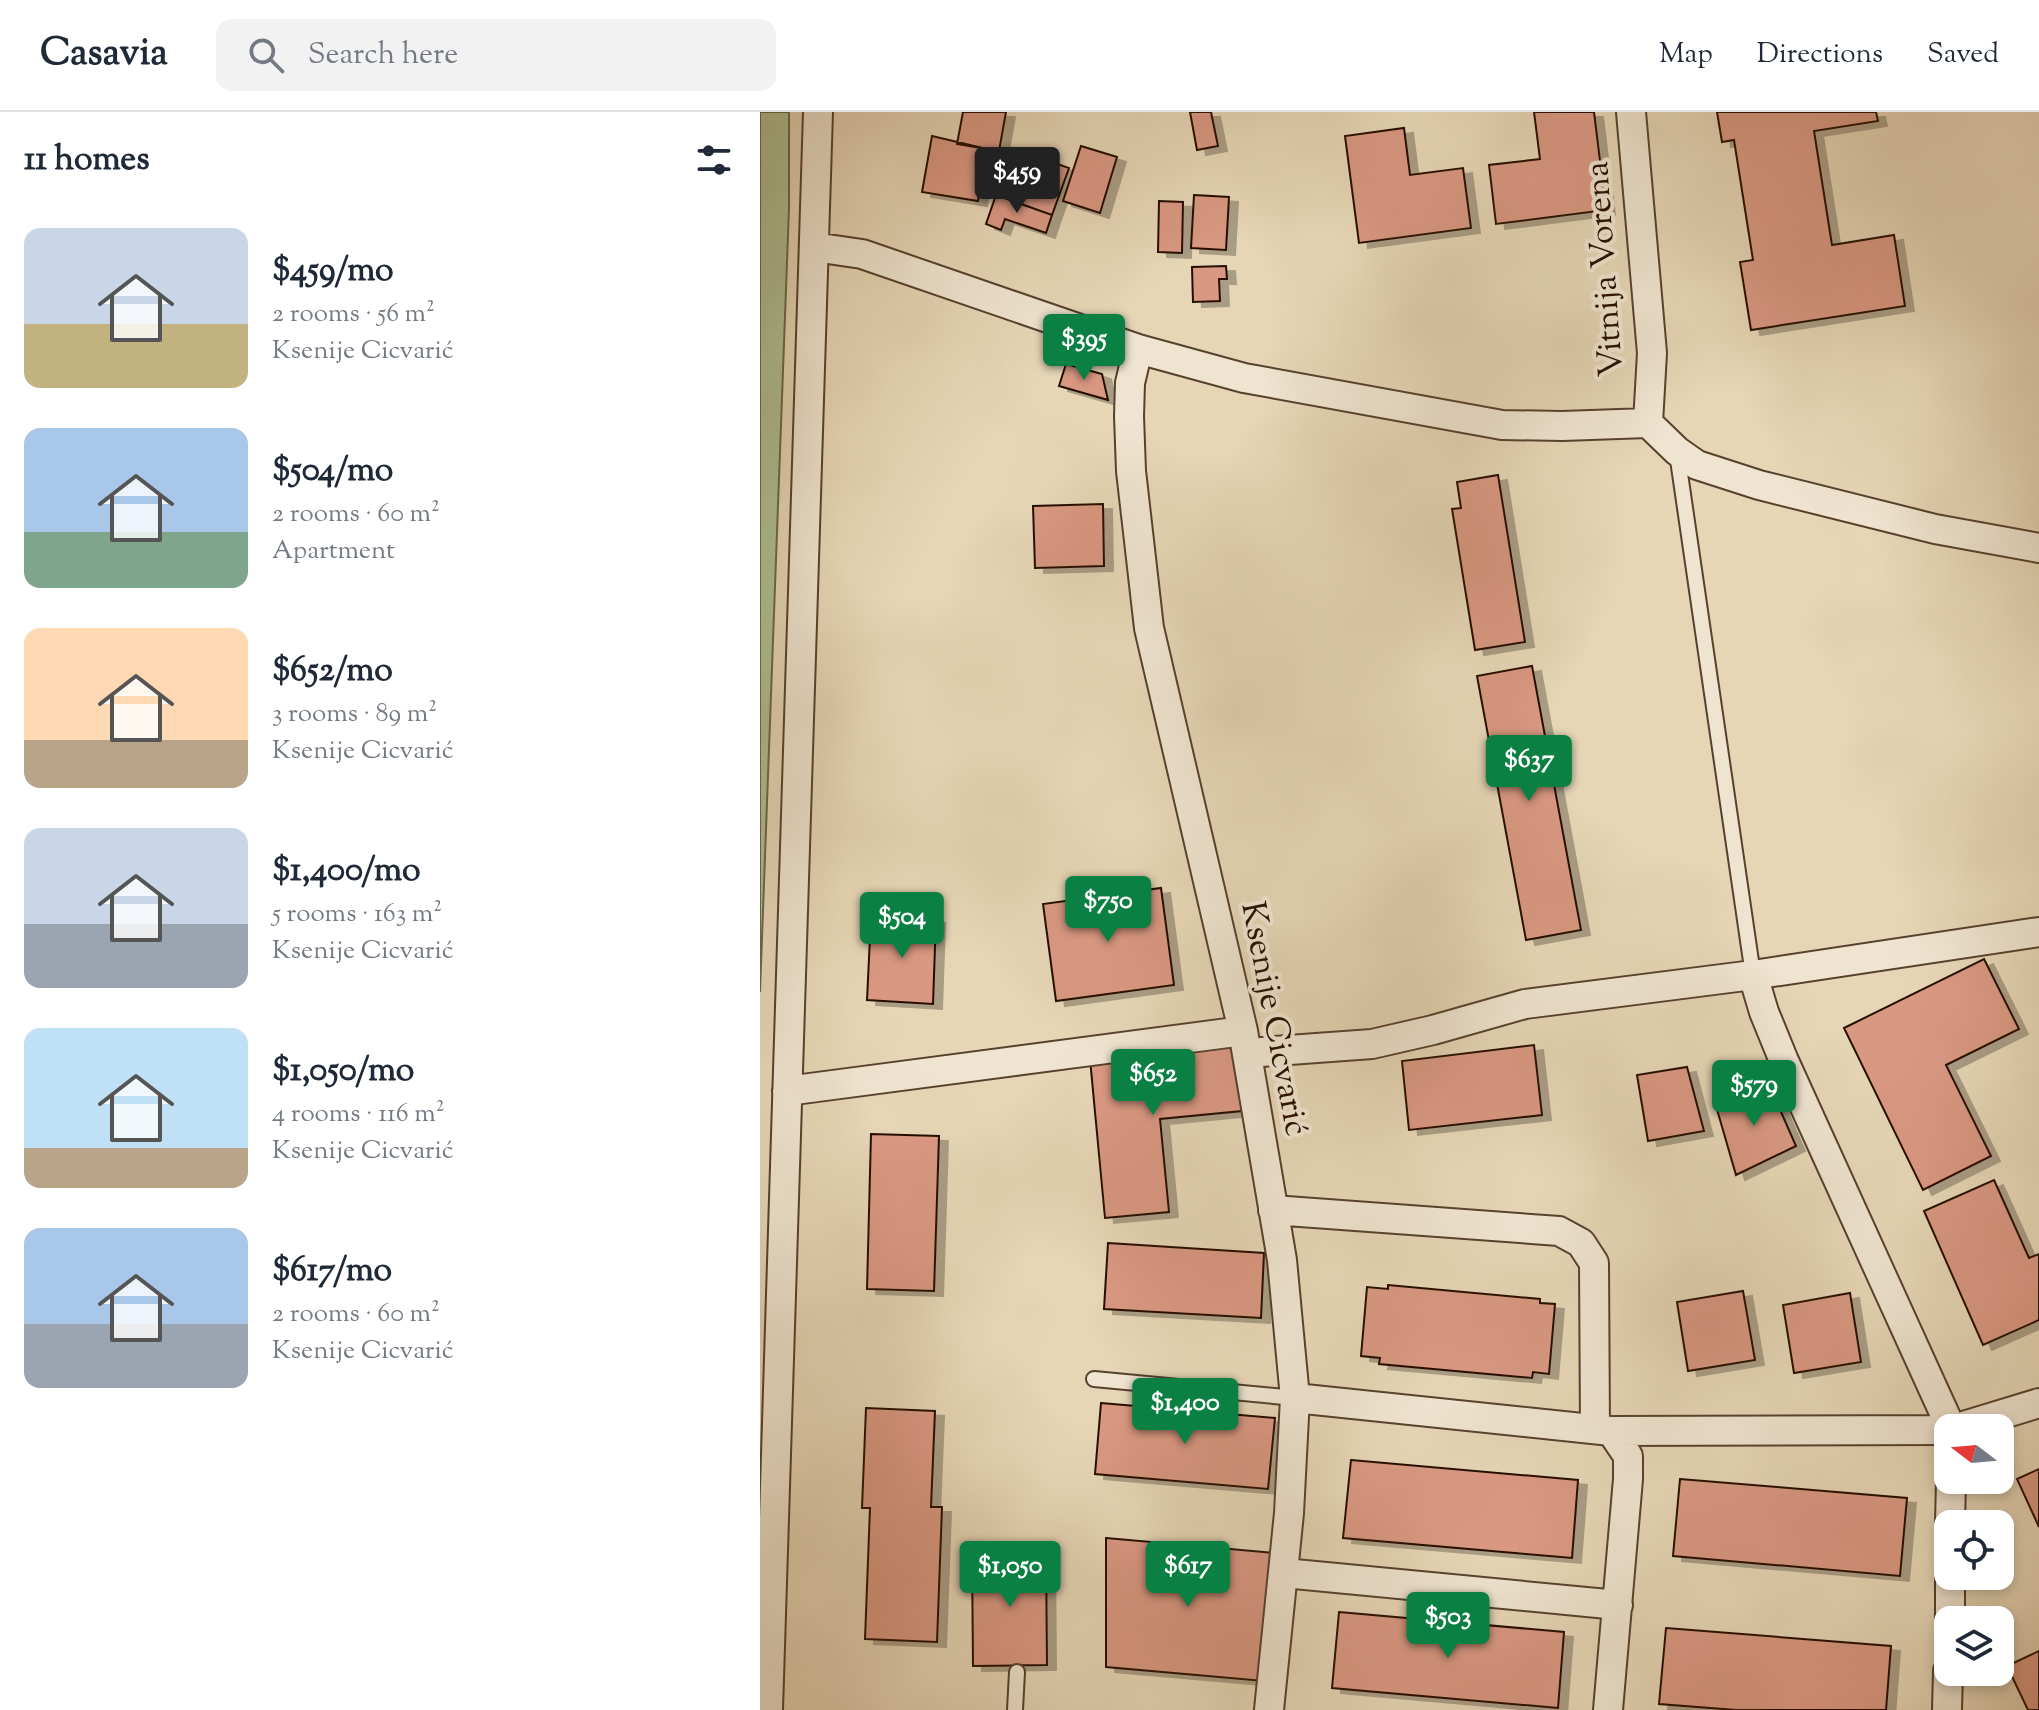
<!DOCTYPE html>
<meta charset="utf-8">
<style>
:root{--surface:#fff;--page:#f2f2f3;--text:#1f2937;--muted:#747a83;--line:#e0e1e3;--accent:#0b8043}
body{margin:0;font-family:"Sorts Mill Goudy",serif;background:var(--page);color:var(--text);height:100vh;display:flex;flex-direction:column;font-size:30px;white-space:nowrap}
*{box-sizing:border-box;margin:0}
p{font-size:26px;color:var(--muted)}
.icon{flex:none;width:44px;height:44px;fill:none;stroke:currentColor;stroke-width:2;stroke-linecap:round;stroke-linejoin:round}
.map{position:relative;flex:1;overflow:hidden}
.panel{display:flex;flex-direction:column;background:var(--surface);width:760px}
.panel>*{flex:none}
.needle{width:52px;rotate:286deg}
.tools{position:absolute;left:1174px;top:1302px;display:grid;gap:16px}
.tools a{display:grid;place-items:center;width:80px;height:80px;border-radius:16px;background:var(--surface);box-shadow:0 4px 12px #0003;font-size:40px}
.price{position:absolute;translate:-50% -68px;padding:0 18px;border-radius:8px;background:var(--accent);color:#fff;font-size:26px;line-height:52px;filter:drop-shadow(0 2px 4px #0008)}
.price::after{content:'';position:absolute;left:50%;top:48px;width:24px;height:18px;margin-left:-12px;background:inherit;clip-path:polygon(0 0,100% 0,50% 100%)}
.price.selected{background:#222;color:#fff}
ul{padding:0;list-style:none}
li{display:flex;align-items:center;gap:24px;height:200px;padding:0 24px}
li span{display:grid;place-items:center;flex:none;width:224px;height:160px;border-radius:16px;color:#555}
li>.icon{margin-inline-start:auto}
span .icon{width:96px;height:96px;fill:#fffc;stroke-width:1}
li b{font-size:34px}
h2{display:flex;justify-content:space-between;align-items:center;height:96px;padding:0 24px;font-size:34px}
header{display:flex;align-items:center;gap:48px;box-sizing:border-box;height:112px;padding:0 40px;background:var(--surface);border-bottom:2px solid var(--line)}
header strong{font-size:38px}
nav{display:flex;gap:44px;margin-inline-start:auto;font-size:28px}
.search{width:560px;height:72px;background:var(--page);display:flex;align-items:center;gap:20px;box-sizing:border-box;padding:0 28px;border-radius:16px;color:var(--muted);font-size:30px}
main{display:flex;flex:1;min-height:0}
.map>svg:first-child{display:block}
.green{fill:#aebf93;stroke:#6a674a;stroke-width:2}
.building{fill:#d99882;stroke:#270f00;stroke-width:2;filter:url(#shadow)}
.lines{fill:none;stroke-linecap:round;stroke-linejoin:round}
.lane-casing{stroke:#57412e;stroke-width:18}
.street-casing{stroke:#57412e;stroke-width:32}
.lane{stroke:#efe4d0;stroke-width:14}
.street{stroke:#efe4d0;stroke-width:28}
.labels{text-anchor:middle;dominant-baseline:central;stroke-width:8;stroke-linejoin:round;paint-order:stroke}
.street-label{font-size:34px;fill:#270f00;stroke:#efe4d0}
</style>
<header>
<strong>Casavia</strong>
<div class="search"><svg class="icon" aria-label="search" viewBox="0 0 24 24"><circle cx="10" cy="10" r="6"/><path d="M15 15l6 6"/></svg>Search here</div>
<nav><a>Map</a><a>Directions</a><a>Saved</a></nav>
</header>
<main>
<section class="panel">
<h2>11 homes<svg class="icon" aria-label="filters" viewBox="0 0 24 24"><path d="M4 7h16M4 17h16"/><circle cx="9" cy="7" r="2"/><circle cx="15" cy="17" r="2"/></svg></h2>
<ul>
<li><span style="background:linear-gradient(#c9d6e8 60%,#c2b280 0)"><svg class="icon" aria-label="home" viewBox="0 0 24 24"><path d="M3 11l9-7 9 7M6 9v11h12V9"/></svg></span><div><b>$459/mo</b><p>2 rooms · 56 m²</p><p>Ksenije Cicvarić</p></div></li>
<li><span style="background:linear-gradient(#a9c7e8 65%,#7fa58c 0)"><svg class="icon" aria-label="home" viewBox="0 0 24 24"><path d="M3 11l9-7 9 7M6 9v11h12V9"/></svg></span><div><b>$504/mo</b><p>2 rooms · 60 m²</p><p>Apartment</p></div></li>
<li><span style="background:linear-gradient(#ffd9b3 70%,#b9a48a 0)"><svg class="icon" aria-label="home" viewBox="0 0 24 24"><path d="M3 11l9-7 9 7M6 9v11h12V9"/></svg></span><div><b>$652/mo</b><p>3 rooms · 89 m²</p><p>Ksenije Cicvarić</p></div></li>
<li><span style="background:linear-gradient(#c9d6e8 60%,#9aa5b1 0)"><svg class="icon" aria-label="home" viewBox="0 0 24 24"><path d="M3 11l9-7 9 7M6 9v11h12V9"/></svg></span><div><b>$1,400/mo</b><p>5 rooms · 163 m²</p><p>Ksenije Cicvarić</p></div></li>
<li><span style="background:linear-gradient(#bfe0f5 75%,#b9a48a 0)"><svg class="icon" aria-label="home" viewBox="0 0 24 24"><path d="M3 11l9-7 9 7M6 9v11h12V9"/></svg></span><div><b>$1,050/mo</b><p>4 rooms · 116 m²</p><p>Ksenije Cicvarić</p></div></li>
<li><span style="background:linear-gradient(#a9c7e8 60%,#9aa5b1 0)"><svg class="icon" aria-label="home" viewBox="0 0 24 24"><path d="M3 11l9-7 9 7M6 9v11h12V9"/></svg></span><div><b>$617/mo</b><p>2 rooms · 60 m²</p><p>Ksenije Cicvarić</p></div></li>
</ul>
</section>
<div class="map">
<svg width="1279" height="1598" viewBox="0 0 1279 1598">
<defs>
<filter id="shadow"><feDropShadow dx="9" dy="5" stdDeviation="0" flood-color="#0004"/></filter>
</defs>
<rect width="100%" height="100%" fill="#e6d6b6"/>
<filter id="stains"><feTurbulence type="fractalNoise" baseFrequency=".0025" numOctaves="4"/><feColorMatrix values="0 0 0 0 .2 0 0 0 0 .09 0 0 0 0 .02 0 0 0 .5 -.17"/></filter>
<radialGradient id="worn" r=".72"><stop offset=".6" stop-color="#630" stop-opacity="0"/><stop offset="1" stop-color="#630" stop-opacity=".3"/></radialGradient>
<path class="green" d="M0,0h29v96l-29,784z"/>
<path class="building" d="M203,0h43l-7,39 -42,-7z
M430,0h21l7,34 -21,4z
M774,0h60l12,98 -110,14 -7,-59 51,-6z
M957,0h159l2,9 -64,10 18,114 62,-10 11,71 -154,24 -11,-68 13,-2 -19,-120 -12,2z
M644,16l6,47 53,-7 8,60 -112,15 -14,-107z
M172,24l55,13 -9,52 -56,-9z
M321,34l36,11 -17,56 -37,-12z
M253,36l56,20 -17,47 -56,-20z
M236,83l56,20 -6,18 -41,-14 -4,11 -15,-6z
M434,83l35,2 -3,53 -35,-2z
M399,89l24,1 -1,51 -24,-1z
M466,154l1,13h-8l1,22 -27,1 -1,-35z
M306,252l36,10 6,26 -49,-14z
M738,363l27,167 -50,8 -23,-141 9,-1 -4,-26z
M343,392l1,62 -69,2 -2,-62z
M772,554l49,264 -55,10 -49,-264z
M401,776l13,97 -118,16 -13,-97z
M111,804l65,2 -3,86 -66,-4z
M1224,847l35,70 -73,36 45,91 -68,34 -79,-162z
M476,933l6,66 -82,8 9,93 -64,6 -15,-159z
M774,933l8,70 -133,15 -7,-69z
M927,955l17,64 -56,10 -11,-66z
M1007,968l29,66 -60,29 -20,-69z
M111,1022l68,2 -5,155 -67,-2z
M1234,1068l35,78 10,-4v66l-56,25 -59,-134z
M348,1131l156,10 -3,65 -157,-9z
M628,1173l152,14v4l15,1 -6,70 -16,-2 -1,6 -153,-14 1,-6 -19,-2 6,-69 21,2z
M983,1179l12,69 -67,11 -11,-69z
M1090,1181l11,69 -67,11 -11,-68z
M341,1291l174,15 -7,71 -173,-15z
M106,1296l69,3 -4,96h11l-5,135 -72,-3 5,-131h-8z
M591,1348l227,20 -6,78 -229,-20z
M1279,1357v58l-22,-48z
M920,1367l227,19 -7,78 -227,-20z
M346,1426l169,15 -11,128 -158,-14z
M286,1440l1,113 -74,1 -1,-113z
M579,1500l225,20 -6,76 -226,-20z
M906,1516l225,18 -5,64h-150l-77,-6z
M1279,1539v59h-11l-21,-44z"/>
<g class="lines">
<g class="lane-casing">
<path id="lane" d="M917,341l76,522
M334,1267l201,19
M255,1598l2,-38"/>
</g>
<g class="street-casing">
<path id="street" d="M871,0l21,241 -4,70
M54,135l48,7 276,95 106,29 258,47 60,1 86,-3 29,28 20,14 62,20 176,44 104,19
M378,237l-8,34 -1,33 2,55 18,157 94,403 39,229 13,138 -6,115 -20,197
M993,863l11,37 20,49 167,367
M487,941l125,-9 61,-14 92,-26 228,-29 286,-43
M27,979l456,-60
M513,1098l286,21 22,12 13,20 1,166
M535,1286l316,33 337,-1
M1197,1316l82,-25
M1190,1412l1,-44
M524,1461l334,32
M1190,1508v-44
M8,1598l50,-1598
M848,1598l20,-231v-23l-17,-25
M1187,1598l1,-39"/>
</g>
<use href="#lane" class="lane"/>
<use href="#street" class="street"/>
</g>
<g class="labels">
<g class="street-label">
<text transform="translate(846 157) rotate(-94)">Vitnija Vorena</text>
<text transform="translate(513 907) rotate(79)">Ksenije Cicvarić</text>
</g>
</g>
<rect width="100%" height="100%" filter="url(#stains)"/>
<rect width="100%" height="100%" fill="url(#worn)"/>
</svg>
<div class="tools">
<a><svg class="needle" viewBox="-14 -14 28 28"><path d="M0-13l5 13h-10z" fill="#e53935"/><path d="M0 13l5-13h-10z" fill="#747a83"/></svg></a>
<a><svg class="icon" aria-label="locate" viewBox="0 0 24 24"><circle cx="12" cy="12" r="6"/><path d="M12 2v4M12 18v4M2 12h4M18 12h4"/></svg></a>
<a><svg class="icon" aria-label="layers" viewBox="0 0 24 24"><path d="M12 4l9 5-9 5-9-5zM3 14l9 5 9-5"/></svg></a>
</div>
<b class="price selected" style="left:257px;top:103px">$459</b>
<b class="price" style="left:324px;top:270px">$395</b>
<b class="price" style="left:769px;top:691px">$637</b>
<b class="price" style="left:348px;top:832px">$750</b>
<b class="price" style="left:142px;top:848px">$504</b>
<b class="price" style="left:393px;top:1005px">$652</b>
<b class="price" style="left:994px;top:1016px">$579</b>
<b class="price" style="left:425px;top:1334px">$1,400</b>
<b class="price" style="left:250px;top:1497px">$1,050</b>
<b class="price" style="left:428px;top:1497px">$617</b>
<b class="price" style="left:688px;top:1548px">$503</b>
</div>
</main>
